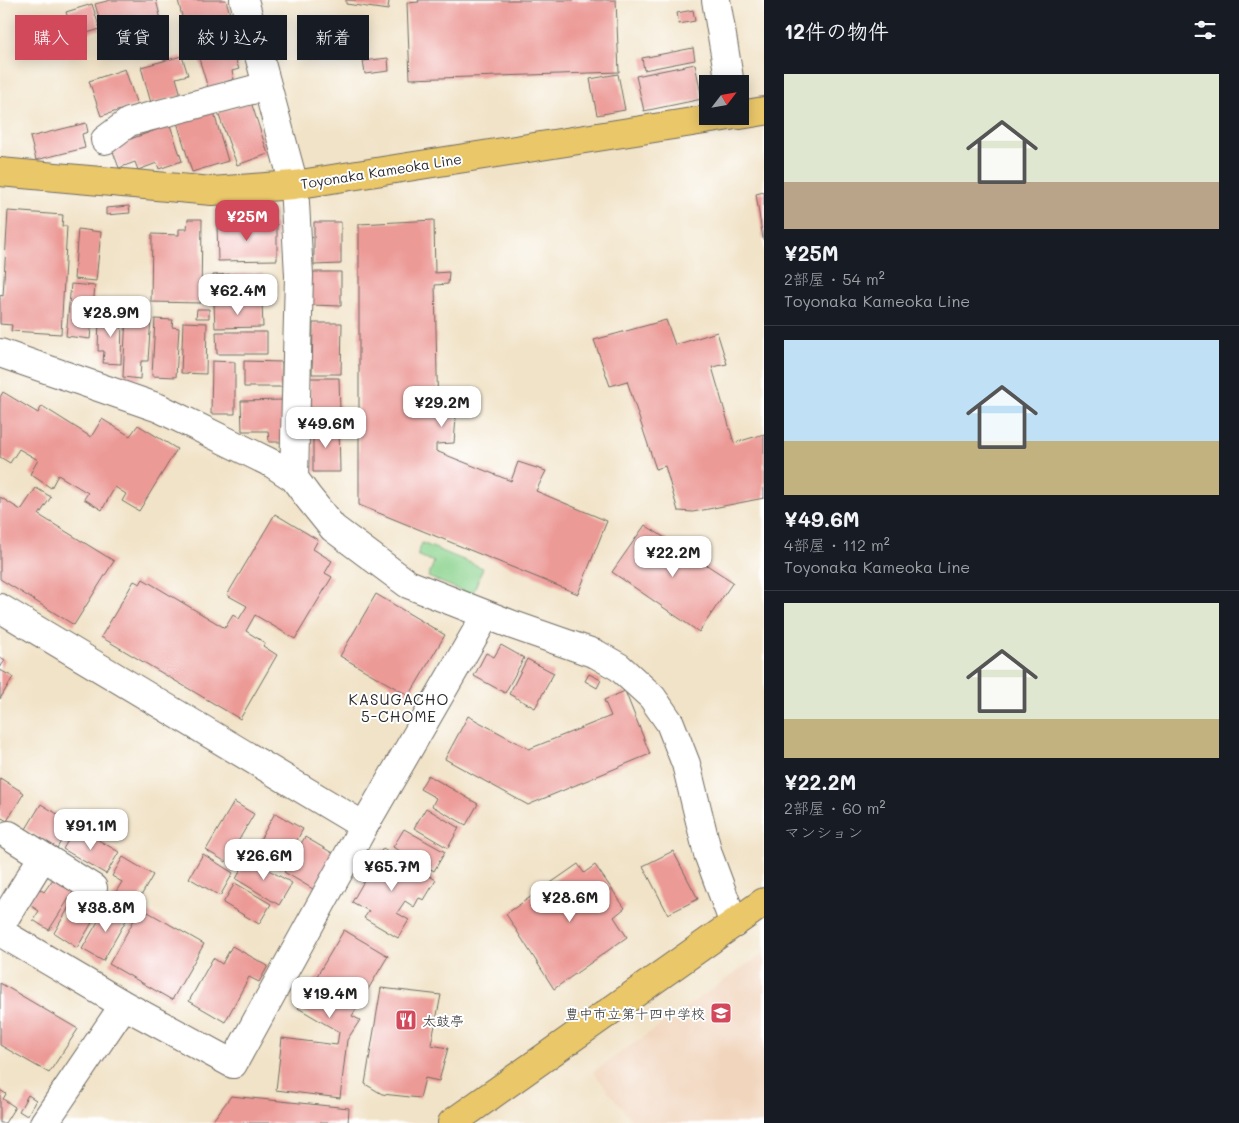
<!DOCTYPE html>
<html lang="ja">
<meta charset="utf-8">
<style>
:root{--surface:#171b24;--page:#242831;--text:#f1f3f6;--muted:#9ea1a6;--line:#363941;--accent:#d1495b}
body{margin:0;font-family:Mali,"Klee One",sans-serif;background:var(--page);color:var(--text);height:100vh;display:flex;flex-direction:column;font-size:19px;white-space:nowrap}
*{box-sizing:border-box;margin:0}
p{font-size:16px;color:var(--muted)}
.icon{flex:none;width:28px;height:28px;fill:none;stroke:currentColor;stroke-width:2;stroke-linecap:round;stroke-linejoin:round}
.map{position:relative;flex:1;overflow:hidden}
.details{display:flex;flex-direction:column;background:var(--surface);width:475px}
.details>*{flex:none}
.banner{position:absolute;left:15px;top:15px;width:475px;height:45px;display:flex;gap:10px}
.needle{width:32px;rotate:59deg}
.tools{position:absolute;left:699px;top:75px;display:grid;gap:10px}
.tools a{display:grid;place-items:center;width:50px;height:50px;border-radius:0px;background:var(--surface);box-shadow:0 2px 12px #0003;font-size:25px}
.price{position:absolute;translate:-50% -42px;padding:0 11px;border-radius:10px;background:#fff;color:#222;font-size:16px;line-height:32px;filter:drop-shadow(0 1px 2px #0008)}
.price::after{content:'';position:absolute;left:50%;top:30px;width:15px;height:11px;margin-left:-8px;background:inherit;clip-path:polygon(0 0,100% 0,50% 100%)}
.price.current{background:var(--accent);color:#fff}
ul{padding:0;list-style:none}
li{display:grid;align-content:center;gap:10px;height:265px;padding:0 20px}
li+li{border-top:1px solid var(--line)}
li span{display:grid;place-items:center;height:155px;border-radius:0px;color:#555}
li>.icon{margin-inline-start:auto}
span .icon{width:90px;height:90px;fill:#fffc;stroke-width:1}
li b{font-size:21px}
h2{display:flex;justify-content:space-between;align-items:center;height:60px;padding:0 20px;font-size:21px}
.pill{padding:0 18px;border-radius:0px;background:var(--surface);box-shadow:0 2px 12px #0003;font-size:18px;line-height:45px}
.pill.current{background:var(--accent);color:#fff}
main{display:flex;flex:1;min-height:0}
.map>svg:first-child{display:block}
.built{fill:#f1d5bd}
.green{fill:#8bd38e;stroke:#5b7f5c}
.building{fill:#ec9a96}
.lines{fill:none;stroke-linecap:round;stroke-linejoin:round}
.minor-casing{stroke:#706b62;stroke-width:30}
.major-casing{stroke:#706b62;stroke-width:30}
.minor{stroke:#fff;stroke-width:28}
.major{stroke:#eac769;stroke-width:28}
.labels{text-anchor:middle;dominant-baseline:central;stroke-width:4;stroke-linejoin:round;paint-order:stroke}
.street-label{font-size:14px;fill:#2b2b2b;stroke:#fff}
.poi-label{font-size:14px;fill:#2b2b2b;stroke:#fff;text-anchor:end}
.neighbourhood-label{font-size:15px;letter-spacing:1px;fill:#2b2b2b;stroke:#fff}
</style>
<main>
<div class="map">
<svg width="764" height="1123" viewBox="0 0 764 1123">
<rect width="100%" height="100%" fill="#fff"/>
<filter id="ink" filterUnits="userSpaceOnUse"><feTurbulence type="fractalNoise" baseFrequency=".02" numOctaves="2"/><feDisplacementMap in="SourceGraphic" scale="10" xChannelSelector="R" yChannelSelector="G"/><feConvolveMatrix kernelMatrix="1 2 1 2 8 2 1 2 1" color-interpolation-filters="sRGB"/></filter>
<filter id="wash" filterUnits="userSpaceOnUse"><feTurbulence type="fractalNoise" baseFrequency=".0096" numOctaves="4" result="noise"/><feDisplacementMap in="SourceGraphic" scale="20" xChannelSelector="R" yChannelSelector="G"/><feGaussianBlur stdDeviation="1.12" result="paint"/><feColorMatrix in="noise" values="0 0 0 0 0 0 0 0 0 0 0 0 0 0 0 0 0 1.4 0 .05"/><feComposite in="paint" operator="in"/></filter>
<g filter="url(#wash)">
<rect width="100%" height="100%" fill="#f1e3c8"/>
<path class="built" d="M764,953v170h-130l-41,-51z"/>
<path class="green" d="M422,543l61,25 -11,27 -44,-18 6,-15 -17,-7z"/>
<g id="blocks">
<path class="building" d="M111,0h45l10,39 -56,16 -15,-51z
M178,0h48l6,21 -46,12z
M346,0h43l-1,10 -42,-6z
M418,0h198l3,72 -209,7 -3,-76 12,-1z
M92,4l8,25 -26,8 -8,-25z
M693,10l2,11 -16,3 -2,-11z
M237,40l5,19 -6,2 3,8 -7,2 2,8 -26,9 -11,-36z
M693,48l2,12 -51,10 -2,-12z
M182,56l6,19 -12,3 5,17 -30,8 -10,-36z
M388,58l1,13 -24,3 -2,-13z
M695,64l7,35 -58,12 -8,-35z
M125,69l12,36 -36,11 -12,-35z
M618,74l7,36 -28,5 -7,-36z
M251,102l17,52 -31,11 -19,-52z
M213,110l15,51 -36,11 -15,-50z
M86,123l2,9 -6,2 3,14 -49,12 -6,-23z
M170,125l12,36 -23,8 -2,-6 -19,7 -3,-8 -16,6 -8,-22z
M764,192v47h-1l-7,-45z
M129,206l1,7 -24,2v-7z
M8,211l55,4 -1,11h5l-6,108 -50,-3 1,-6 -12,-1v-29l3,1z
M188,219h14l-1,84 -50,-1 1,-68 27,1v-6h8z
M434,220l1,53 14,-1 -1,12 -13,1 3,133 18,-1 -2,26 -18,1v7l75,30 7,-19 28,9 -10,20 71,30 -29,73 -219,-89v-281z
M314,222h27v42l-27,1z
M217,224h60v36l-59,1z
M78,229l23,3 -5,49 -22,-2z
M310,272h31v34l-31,-1z
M263,273l1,25 -50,2 -1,-25z
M71,284l24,2 -5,53 -24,-3z
M262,303l1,24 -48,1 -1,-24z
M197,309h12v9h-13z
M99,315l23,1 -1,48 -18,-1 1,-12h-6z
M126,315l25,2 -3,44h-7l-1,18 -17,-2z
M155,319l18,1 -1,7 7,1 -3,49 -24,-1z
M666,320l9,25 42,-13 10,32 -15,3 22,76 30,-9v64l-71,14 -15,-1 -13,-45 -9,3 -29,-88 -17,5 -16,-46z
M183,322l24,1 -1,51 -25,-1z
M313,323h29l-1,51h-29z
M216,332h51v22h-50z
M212,361l23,1v52h-24z
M244,361l38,1v25h-38z
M310,378h29l1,33h-30z
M3,392l35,21 4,-7 49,31 11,-18 28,17 8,-11 39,24 -38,62 -17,-10 4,-7 -11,-7 -13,23 -18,-11 4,-6 -30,-18 -7,13 -21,-14 8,-14 -19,-11 -9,14 -10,-6v-60z
M283,400l1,42h-15l-1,-11h-26l-1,-30z
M313,426h26l1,46h-27z
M36,488l15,9 -12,18 75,46 -40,64 -74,-46v-82l21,13z
M275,514l43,26 -5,9 19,12 -7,12 7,4 -37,62 -40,-24 -9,16 19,12 -2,3 14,9 -37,64 -139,-82 33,-56 6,3 3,-5 82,49 8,-13 6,4 8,-13 -20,-11z
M645,525l88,57 -34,50 -87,-60z
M376,594l69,41 -36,61 -69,-40z
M501,645l23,13 -19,35 -31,-17 12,-23 8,4z
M0,657l5,3 -5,8z
M527,659l27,14 -19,35 -26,-14z
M0,670l13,7 -13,22z
M589,674l12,6 -4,8 -12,-7z
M625,691l25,63 -122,51 -83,-46 23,-43 61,33 82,-33 -7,-16z
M428,775l50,29 -12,21 -34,-19 4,-8 -16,-9z
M0,778l24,15 -17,28 -7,-4z
M234,802l20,12 -28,48 -20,-12z
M41,804l31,19 -15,25 -31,-19z
M426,808l33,20 -11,20 -34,-20z
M275,813l28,16 -22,40 -29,-15z
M76,827l43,25 -13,22 -43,-25z
M404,829l41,23 -11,19 -41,-24z
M305,837l29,17 -21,35 -29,-17z
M383,848l53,32 -12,20 -5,-2 -5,9 -9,-6 -8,12 12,7 -11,18 -34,-20 5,-7 -17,-9z
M673,851l25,48 -30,15 -25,-48z
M203,854l30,19 -13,23 -31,-18z
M123,857l30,18 -20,35 -21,-12 10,-16 -10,-6z
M247,858l45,25 -13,22 -43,-26z
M578,864l6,9 11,-8 30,43 -11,9 13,20 -73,52 -48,-75z
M53,879l20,13 -24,38 -16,-10 6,-9 -11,-7 10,-16 6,4z
M235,883l36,21 -12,20 -36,-21z
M76,895l24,14 -23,39 -23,-15z
M113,905l16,10 -26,46 -21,-12 22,-38 4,3z
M141,908l63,36 -32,56 -63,-36z
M344,930l44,26 -36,60 8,4 -13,20 -7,58 -64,-8 6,-52 55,7 2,-13 -41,-24z
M232,946l36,20 -9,16 -10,-5 -24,45 -36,-21 24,-43 9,6z
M0,983l78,46 -29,44 -49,-28z
M381,988l60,7 -10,50 17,3 -9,33 -14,-3 -5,20 -38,-4 -17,-10z
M0,1090l6,4 -3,5 12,8 -10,16h-5z
M28,1095l8,5 -9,16 -8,-5z
M231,1096l118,12 -1,15h-137z"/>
</g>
</g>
<g filter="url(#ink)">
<use href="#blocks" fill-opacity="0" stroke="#706b62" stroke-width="1"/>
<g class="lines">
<g class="minor-casing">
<path id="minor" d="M244,0l50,185 5,90 -5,203
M716,0l14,84
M105,140l24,-18 138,-36
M0,353l159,55 114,56 21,14 14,19 25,31 75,56 105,41 83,29 23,13 33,30 18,26 16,41 22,90 26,70
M0,608l364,218
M9,835l84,53
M0,926l42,-68
M0,932l124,73
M44,1123l80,-118 109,59 131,-238 122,-211"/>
</g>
<g class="major-casing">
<path id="major" d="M740,115l24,-4
M0,172l212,19 82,-6 436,-69
M452,1123l312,-221"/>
</g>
<use href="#minor" class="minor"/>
<use href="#major" class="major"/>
</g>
</g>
<defs>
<g id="school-square" transform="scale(1.125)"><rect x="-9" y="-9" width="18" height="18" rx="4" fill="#d1495b" stroke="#fff"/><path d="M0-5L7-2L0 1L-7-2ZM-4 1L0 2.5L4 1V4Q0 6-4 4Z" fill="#fff"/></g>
<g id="restaurant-square" transform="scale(1.125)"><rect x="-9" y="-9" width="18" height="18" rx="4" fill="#d1495b" stroke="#fff"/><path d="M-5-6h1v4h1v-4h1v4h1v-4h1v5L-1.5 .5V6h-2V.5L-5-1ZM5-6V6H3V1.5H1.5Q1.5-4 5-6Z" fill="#fff"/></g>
</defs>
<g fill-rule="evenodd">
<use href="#school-square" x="721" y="1013"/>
<use href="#restaurant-square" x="406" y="1020"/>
</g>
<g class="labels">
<g class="street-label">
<text transform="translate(381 171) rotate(-9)">Toyonaka Kameoka Line</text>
</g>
<g class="poi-label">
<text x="705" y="1013">豊中市立第十四中学校</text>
<text x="422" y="1020" text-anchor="start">太鼓亭</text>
</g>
<g class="neighbourhood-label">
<text x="399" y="699">KASUGACHO<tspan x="399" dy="17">5-CHOME</tspan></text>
</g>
</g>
</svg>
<div class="tools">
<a><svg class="needle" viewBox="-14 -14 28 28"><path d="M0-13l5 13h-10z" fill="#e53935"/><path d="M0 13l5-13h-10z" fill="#9ea1a6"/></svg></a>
</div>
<b class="price current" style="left:247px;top:242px">¥25M</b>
<b class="price" style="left:238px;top:316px">¥62.4M</b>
<b class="price" style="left:111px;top:338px">¥28.9M</b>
<b class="price" style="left:442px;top:428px">¥29.2M</b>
<b class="price" style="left:326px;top:449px">¥49.6M</b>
<b class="price" style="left:673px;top:578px">¥22.2M</b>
<b class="price" style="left:91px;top:851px">¥91.1M</b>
<b class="price" style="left:264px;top:881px">¥26.6M</b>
<b class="price" style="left:392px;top:892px">¥65.7M</b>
<b class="price" style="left:570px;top:923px">¥28.6M</b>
<b class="price" style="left:106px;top:933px">¥38.8M</b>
<b class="price" style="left:330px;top:1019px">¥19.4M</b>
<div class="banner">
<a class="pill current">購入</a>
<a class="pill">賃貸</a>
<a class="pill">絞り込み</a>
<a class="pill">新着</a>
</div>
</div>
<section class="details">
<h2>12件の物件<svg class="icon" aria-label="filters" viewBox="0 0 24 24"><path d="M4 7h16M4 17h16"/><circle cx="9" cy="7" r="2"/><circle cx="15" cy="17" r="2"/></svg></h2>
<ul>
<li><span style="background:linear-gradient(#dfe7d0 70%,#b9a48a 0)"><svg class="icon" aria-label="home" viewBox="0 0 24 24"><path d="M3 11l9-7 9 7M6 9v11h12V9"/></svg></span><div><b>¥25M</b><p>2部屋 · 54 m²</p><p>Toyonaka Kameoka Line</p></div></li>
<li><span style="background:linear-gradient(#bfe0f5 65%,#c2b280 0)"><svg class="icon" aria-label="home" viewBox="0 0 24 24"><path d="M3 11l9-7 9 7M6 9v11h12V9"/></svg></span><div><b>¥49.6M</b><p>4部屋 · 112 m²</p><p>Toyonaka Kameoka Line</p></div></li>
<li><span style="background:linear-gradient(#dfe7d0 75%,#c2b280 0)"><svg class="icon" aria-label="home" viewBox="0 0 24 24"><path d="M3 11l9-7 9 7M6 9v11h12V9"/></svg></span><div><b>¥22.2M</b><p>2部屋 · 60 m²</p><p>マンション</p></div></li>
</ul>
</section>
</main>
